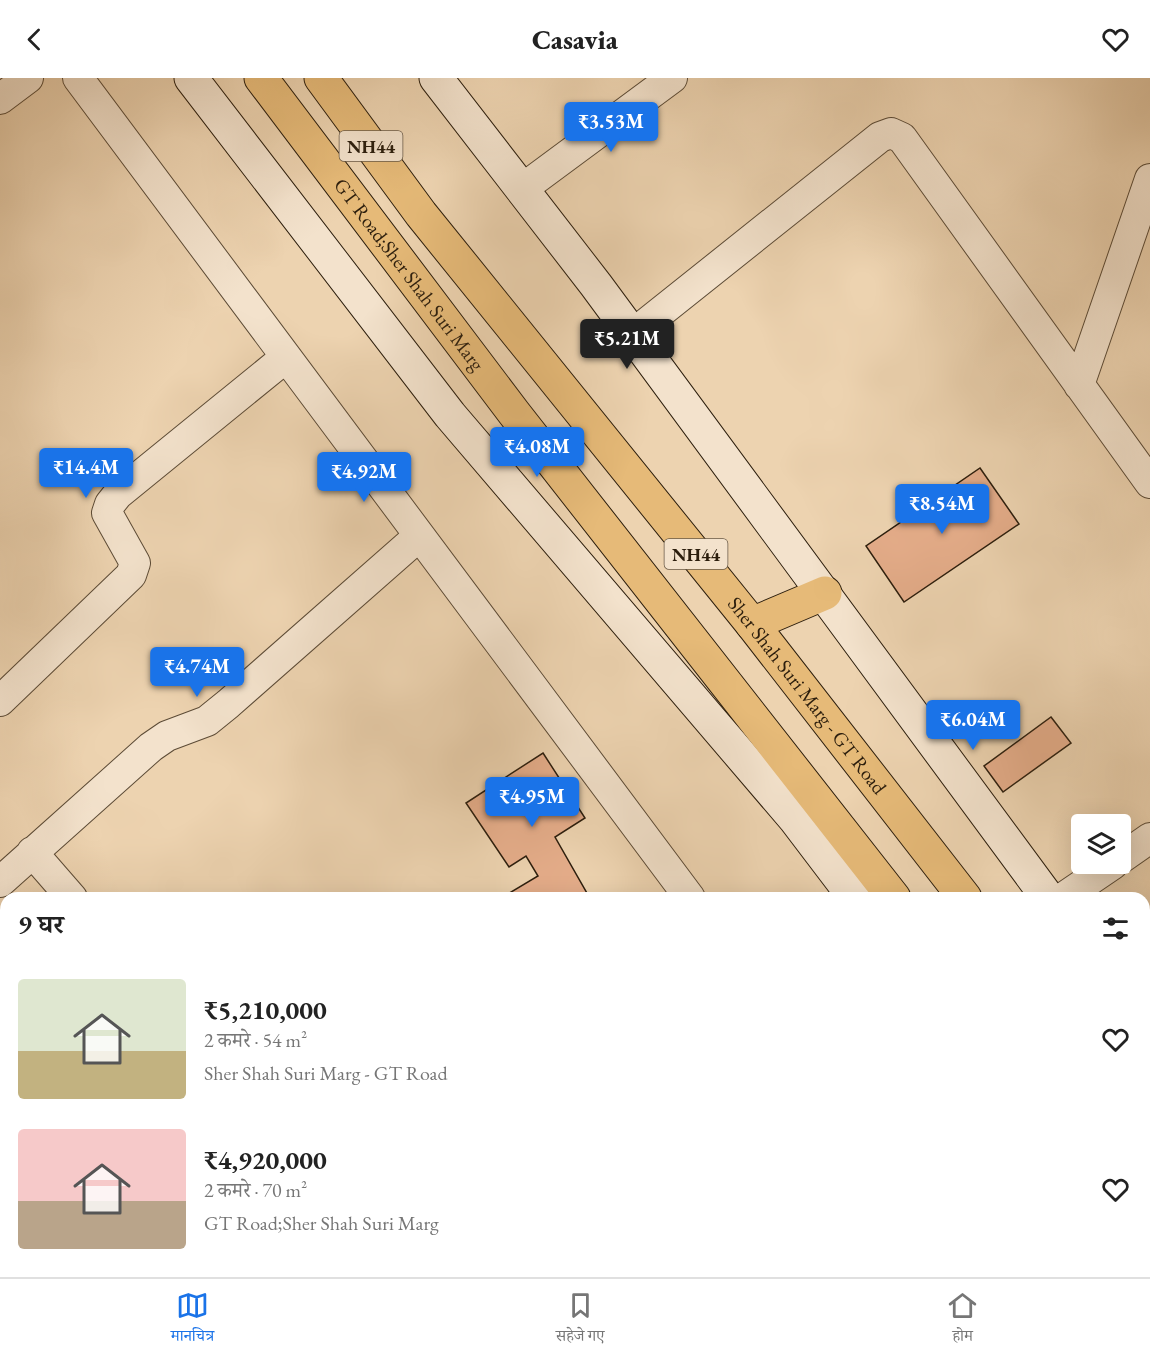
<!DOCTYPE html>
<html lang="hi">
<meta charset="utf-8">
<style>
:root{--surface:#fff;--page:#f6f6f6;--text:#222;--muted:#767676;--line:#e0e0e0;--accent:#1a73e8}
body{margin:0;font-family:"EB Garamond","Noto Serif Devanagari",serif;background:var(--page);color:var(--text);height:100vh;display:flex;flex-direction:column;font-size:22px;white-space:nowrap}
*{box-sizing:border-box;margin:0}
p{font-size:20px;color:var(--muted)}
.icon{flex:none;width:33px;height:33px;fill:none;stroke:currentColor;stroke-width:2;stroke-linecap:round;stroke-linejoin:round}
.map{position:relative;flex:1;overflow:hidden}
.side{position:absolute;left:0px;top:814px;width:1150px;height:386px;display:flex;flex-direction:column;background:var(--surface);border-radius:18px 18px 0 0;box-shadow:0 6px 24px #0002}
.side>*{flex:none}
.buttons{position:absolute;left:1071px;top:736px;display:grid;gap:12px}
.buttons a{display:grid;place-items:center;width:60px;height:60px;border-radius:6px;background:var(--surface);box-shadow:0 6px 24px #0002;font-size:30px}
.price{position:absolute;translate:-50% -51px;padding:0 14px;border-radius:6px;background:var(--accent);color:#fff;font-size:20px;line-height:39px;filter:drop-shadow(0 2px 3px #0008)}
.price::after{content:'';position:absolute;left:50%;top:36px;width:18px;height:14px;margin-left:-9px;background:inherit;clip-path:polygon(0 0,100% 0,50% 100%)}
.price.on{background:#222;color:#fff}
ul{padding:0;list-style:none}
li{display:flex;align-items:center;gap:18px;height:150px;padding:0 18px}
li span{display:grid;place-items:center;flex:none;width:168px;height:120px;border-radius:6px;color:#555}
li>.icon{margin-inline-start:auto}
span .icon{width:72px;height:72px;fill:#fffc;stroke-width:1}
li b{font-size:26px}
h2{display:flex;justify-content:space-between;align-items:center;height:72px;padding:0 18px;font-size:26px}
header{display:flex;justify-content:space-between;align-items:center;height:78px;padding:0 18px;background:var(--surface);font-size:27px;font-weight:800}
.tabs{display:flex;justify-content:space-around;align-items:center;height:84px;border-top:2px solid var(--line);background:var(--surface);font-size:16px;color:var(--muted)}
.tabs a{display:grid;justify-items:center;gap:3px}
.tabs .on{color:var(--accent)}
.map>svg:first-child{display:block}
.building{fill:#e5ad8a;stroke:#2c1e0d;stroke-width:1.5}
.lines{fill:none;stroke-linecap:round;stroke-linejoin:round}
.minor-casing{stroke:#5c4b36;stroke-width:32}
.secondary-casing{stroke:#2c1e0d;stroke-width:35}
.trunk-casing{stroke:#2c1e0d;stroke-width:35}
.minor{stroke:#f3e2cc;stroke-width:30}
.secondary{stroke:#f3e2cc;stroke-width:33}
.trunk{stroke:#e6ba78;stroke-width:33}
.labels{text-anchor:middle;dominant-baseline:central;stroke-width:6;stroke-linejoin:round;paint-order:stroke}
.shield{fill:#f3e2cc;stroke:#685946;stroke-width:1.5}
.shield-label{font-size:18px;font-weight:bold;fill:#2c1e0d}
.street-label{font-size:20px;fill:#2c1e0d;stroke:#f3e2cc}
</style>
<header><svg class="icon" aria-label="back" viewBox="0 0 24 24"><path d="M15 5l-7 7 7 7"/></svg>Casavia<svg class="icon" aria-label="heart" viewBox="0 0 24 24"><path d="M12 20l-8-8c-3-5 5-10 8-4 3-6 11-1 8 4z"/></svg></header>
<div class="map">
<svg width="1150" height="1199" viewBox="0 0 1150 1199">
<rect width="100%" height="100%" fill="#edd3b0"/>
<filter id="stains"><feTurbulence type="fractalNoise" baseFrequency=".00333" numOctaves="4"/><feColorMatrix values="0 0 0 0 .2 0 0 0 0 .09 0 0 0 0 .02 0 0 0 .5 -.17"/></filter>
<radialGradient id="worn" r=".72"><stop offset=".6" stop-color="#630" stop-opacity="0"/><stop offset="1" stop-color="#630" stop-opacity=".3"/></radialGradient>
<path class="building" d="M980,390l39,56 -115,78 -38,-56z
M1051,639l20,26 -68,49 -19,-26z
M543,675l42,65 -30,19 33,58 -6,3h-81l37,-22 -12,-20 -17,11 -43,-64z"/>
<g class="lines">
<g class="minor-casing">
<path id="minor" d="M78,0l612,820
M0,21l28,-21
M522,111l150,-111
M633,256l232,-185 15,-12 11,-4 11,5 248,345
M1079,307l71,-206
M0,623l131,-126 4,-12 -28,-50 3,-9 8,-10 167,-136
M32,774l40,46
M1120,781l30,-21
M0,804l151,-135 16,-11 40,-15 21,-17 191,-168
M1063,820l50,-34
M0,1160l6,-6
M408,1194l5,5
M629,1194l4,5
M968,1194l4,5
M169,1199l5,-5
M303,1199l6,-5
M439,1199l6,-5"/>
</g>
<g class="secondary-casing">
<path id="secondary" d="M191,0l259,337 345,404 60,79
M436,0l160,207 452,613
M1144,947l6,7
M1139,1194l4,5"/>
</g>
<g class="trunk-casing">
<g id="trunk">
<path id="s1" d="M261,0l253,335 380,485"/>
<path id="s2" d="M321,0l100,136 331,410 213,274"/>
<path d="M752,546l73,-31"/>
<path d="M1144,1052l6,7"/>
<path d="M1144,1141l6,7"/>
</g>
</g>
<use href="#minor" class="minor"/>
<use href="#secondary" class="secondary"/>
<use href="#trunk" class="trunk"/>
</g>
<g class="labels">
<g class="shield">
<rect x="339.5" y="53" width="63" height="30" rx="4.5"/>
<rect x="664.5" y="461" width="63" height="30" rx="4.5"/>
</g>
<g class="shield-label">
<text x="371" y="68">NH44</text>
<text x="696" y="476">NH44</text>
</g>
<g class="street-label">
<text stroke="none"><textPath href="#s1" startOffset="246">GT Road;Sher Shah Suri Marg</textPath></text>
<text stroke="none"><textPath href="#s2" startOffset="786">Sher Shah Suri Marg - GT Road</textPath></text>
</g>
</g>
<rect width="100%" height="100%" filter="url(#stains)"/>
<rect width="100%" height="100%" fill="url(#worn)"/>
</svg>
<div class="buttons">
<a><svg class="icon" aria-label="layers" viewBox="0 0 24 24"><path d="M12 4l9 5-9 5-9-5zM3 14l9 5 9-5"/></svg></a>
</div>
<b class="price" style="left:611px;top:75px">₹3.53M</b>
<b class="price on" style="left:627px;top:292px">₹5.21M</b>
<b class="price" style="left:537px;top:400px">₹4.08M</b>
<b class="price" style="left:86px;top:421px">₹14.4M</b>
<b class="price" style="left:364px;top:425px">₹4.92M</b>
<b class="price" style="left:942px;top:457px">₹8.54M</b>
<b class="price" style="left:197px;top:620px">₹4.74M</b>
<b class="price" style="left:973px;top:673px">₹6.04M</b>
<b class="price" style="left:532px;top:750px">₹4.95M</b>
<section class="side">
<h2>9 घर<svg class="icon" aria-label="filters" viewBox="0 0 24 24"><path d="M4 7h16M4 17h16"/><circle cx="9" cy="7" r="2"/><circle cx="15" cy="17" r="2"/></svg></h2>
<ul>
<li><span style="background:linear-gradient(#dfe7d0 60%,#c2b280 0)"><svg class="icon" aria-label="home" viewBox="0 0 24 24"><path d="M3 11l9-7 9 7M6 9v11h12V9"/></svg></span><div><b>₹5,210,000</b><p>2 कमरे · 54 m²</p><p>Sher Shah Suri Marg - GT Road</p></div><svg class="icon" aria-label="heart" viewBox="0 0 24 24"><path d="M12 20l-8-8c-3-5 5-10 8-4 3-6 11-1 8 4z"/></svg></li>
<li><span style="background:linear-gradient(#f6c9c9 60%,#b9a48a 0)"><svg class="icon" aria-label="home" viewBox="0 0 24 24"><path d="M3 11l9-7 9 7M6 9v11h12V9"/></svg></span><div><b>₹4,920,000</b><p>2 कमरे · 70 m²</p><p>GT Road;Sher Shah Suri Marg</p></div><svg class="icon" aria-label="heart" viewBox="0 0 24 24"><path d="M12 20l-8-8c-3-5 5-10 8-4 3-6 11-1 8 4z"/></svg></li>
</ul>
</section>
</div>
<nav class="tabs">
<a class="on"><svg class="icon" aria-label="map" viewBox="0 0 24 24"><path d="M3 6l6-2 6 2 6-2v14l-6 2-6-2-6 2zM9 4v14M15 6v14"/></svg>मानचित्र</a>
<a><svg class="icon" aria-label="saved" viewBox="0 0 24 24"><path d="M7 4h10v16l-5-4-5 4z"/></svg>सहेजे गए</a>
<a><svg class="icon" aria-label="home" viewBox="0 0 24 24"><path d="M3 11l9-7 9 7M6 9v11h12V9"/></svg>होम</a>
</nav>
